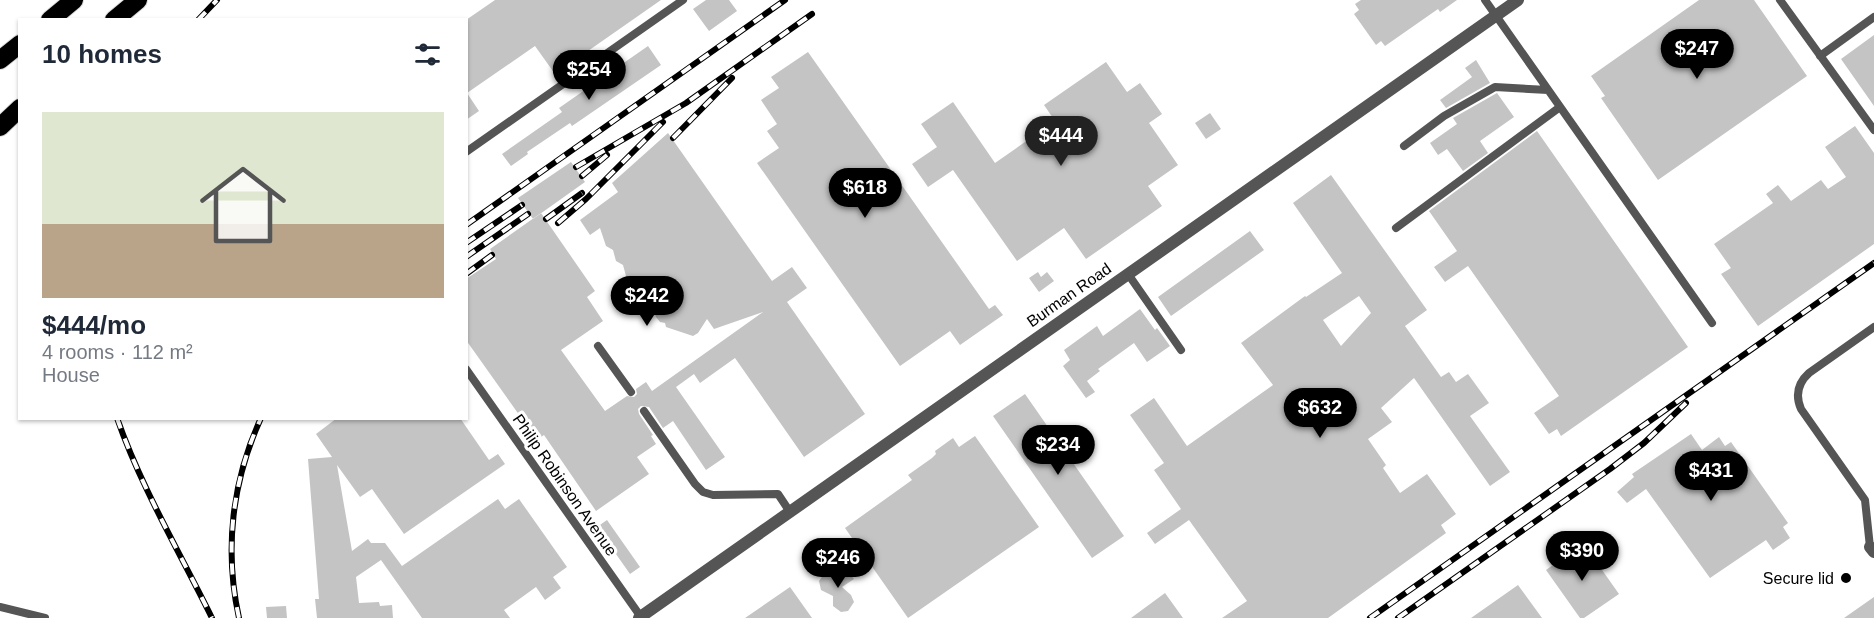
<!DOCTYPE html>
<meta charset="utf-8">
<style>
:root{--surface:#fff;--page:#f6f6f7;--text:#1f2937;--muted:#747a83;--accent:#000}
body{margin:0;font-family:Arial,sans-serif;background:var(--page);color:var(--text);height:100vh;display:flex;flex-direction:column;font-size:22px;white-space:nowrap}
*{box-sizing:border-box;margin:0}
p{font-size:20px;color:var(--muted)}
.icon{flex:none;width:33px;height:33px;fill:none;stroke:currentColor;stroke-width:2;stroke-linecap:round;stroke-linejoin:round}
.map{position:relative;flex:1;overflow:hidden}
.sheet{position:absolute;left:18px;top:18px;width:450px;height:402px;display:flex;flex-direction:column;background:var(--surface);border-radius:0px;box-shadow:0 2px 4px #0004}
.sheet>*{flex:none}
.price{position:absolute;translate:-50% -51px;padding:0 14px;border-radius:21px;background:var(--accent);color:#fff;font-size:20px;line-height:39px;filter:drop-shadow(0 2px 3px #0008)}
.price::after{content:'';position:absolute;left:50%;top:36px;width:18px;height:14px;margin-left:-9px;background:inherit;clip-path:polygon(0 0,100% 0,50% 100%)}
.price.selected{background:#222;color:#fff}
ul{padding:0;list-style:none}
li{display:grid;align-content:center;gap:12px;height:318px;padding:0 24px}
li span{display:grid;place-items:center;height:186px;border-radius:0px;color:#555}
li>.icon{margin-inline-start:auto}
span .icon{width:108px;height:108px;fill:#fffc;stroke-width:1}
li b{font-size:26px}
h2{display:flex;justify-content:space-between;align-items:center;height:72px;padding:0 24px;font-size:26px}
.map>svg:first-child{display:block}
.building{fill:#c4c4c4;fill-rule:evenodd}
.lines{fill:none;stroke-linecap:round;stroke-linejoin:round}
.motorway-casing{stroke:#dbdbdb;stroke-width:20}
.service{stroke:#555;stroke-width:8}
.minor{stroke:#555;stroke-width:12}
.motorway{stroke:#000;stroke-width:18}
.rail-casing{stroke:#000;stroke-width:6}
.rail{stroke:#fff;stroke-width:4;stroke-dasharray:11;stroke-linecap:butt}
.poi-dot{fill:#000;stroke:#fff;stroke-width:2}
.labels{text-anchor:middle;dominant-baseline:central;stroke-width:6;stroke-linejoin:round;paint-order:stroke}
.street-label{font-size:16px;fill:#000;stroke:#fff}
.poi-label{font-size:16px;fill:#000;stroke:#fff;text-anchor:end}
</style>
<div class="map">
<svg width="1874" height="618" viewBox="0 0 1874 618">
<rect width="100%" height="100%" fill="#fff"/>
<path class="building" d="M495,0h166l-106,74 -20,-28 -68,47 12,18 -13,9v-100z
M706,0h23l8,11 -28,20 -16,-22z
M1361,0h96l-17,12 -2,-3 -53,37 -4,-5 -5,4 -22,-31 5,-4 -4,-6z
M1699,0h55l53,76 -149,104 -57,-82 4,-2 -14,-20z
M1874,35v71l-33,-47z
M648,46l13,19 -89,61 -2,-3 -43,29 1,2 -17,12 -9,-12 60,-42 -3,-4z
M808,52l181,257 6,-4 8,10 -43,30 -10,-14 -50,35 -143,-203 22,-15 -12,-17 10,-7 -16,-24 18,-12 -8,-11z
M1476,60l14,23 -44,25 -6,-8 32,-23 -7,-9z
M1106,62l21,30 13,-9 22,31 -13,9 29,42 -30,21 14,20 -76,53 -22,-31 -47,33 -64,-91 -25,17 -16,-23 25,-17 -16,-23 32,-22 42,61 60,-42 -11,-16z
M1497,93l17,24 -34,24 8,12 -25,18 -16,-22 -9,6 -8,-12 27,-19 -4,-6z
M1210,113l11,16 -15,10 -11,-16z
M1855,126l19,27v91l-116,82 -37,-52 10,-6 -17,-24 59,-41 -7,-9 12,-9 13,16 30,-21 7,9 18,-12 -21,-30z
M1537,131l151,216 -127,89 -4,-7 -8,5 -15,-21 25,-17 -91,-130 -23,16 -11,-15 23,-16 -28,-40z
M668,133l104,148 20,-14 15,21 -20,14 78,112 -61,43 -69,-99 -35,25 -6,-9 -18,13 49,70 -19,13 -33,-49 -10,7 -14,-21 -8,-1 -3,3 1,5 14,21 -2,1 5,8 -19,13 12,17 -53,37 -52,-76 -7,5 -71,-100v-61l30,-20 -6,-10 51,-36 54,78 -8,6 16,24 -42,29 44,61 22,-15 7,1 3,-3 -1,-5 10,-7 6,9 111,-79 -49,17 -7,-10 -9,14 -5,3 -27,-9 -1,-4 -5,-1 -4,-5 -2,-8 -7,-4 -4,-11 -6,-4 -4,-10 -7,-4 -3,-11 -7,-4 -3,-11 -7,-4 -6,-18 -10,7 -10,-15 38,-28 -6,-9z
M571,162l14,20 -52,37 -15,-21z
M1331,175l96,135 -22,16 36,51 8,-5 7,10 12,-8 21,29 -19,13 40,56 -20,14 -76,-108 -33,30 11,14 -24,17 18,26 -3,3 17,25 27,-19 29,40 -15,11 5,8 -118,85h-106l25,-17 -58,-81 -34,24 -8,-11 34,-24 -27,-39 10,-7 -34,-48 24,-17 33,48 86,-61 -32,-42 64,-47 1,1 36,-24 -49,-70zM1359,296l12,17 -30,33 -18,-26z
M1250,231l14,19 -93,66 -13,-19z
M1038,272l3,5 6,-5 7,9 -15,11 -10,-14z
M1140,309l15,21 2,-2 13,18 -23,16 -13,-19 -36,26 2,2 -13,10 8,11 -9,6 -23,-32 7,-6 -6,-10 33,-24 6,10z
M1025,394l99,142 -32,22 -99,-142z
M337,418h123l29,42 9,-6 7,10 -101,70 -32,-45 -12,8 -23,-32 15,86 16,-12 3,4h14l17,23 96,-67 7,10 14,-10 48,68 -14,10 8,11 -16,12 -9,-13 -32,23 6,8h-88l-41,-58 -25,17 3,26 20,-1 1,4 12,-1 1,13h-76l-2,-19h4l-11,-140 24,-2 -16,-23z
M1691,434l11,16 17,-13 6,9 6,-4 57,81 -5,4 7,11 -17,12 -7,-10 -56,38 -64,-89 -19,14 -10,-11 17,-15 -2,-3z
M975,436l64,91 -131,91 -63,-90 67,-48 -4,-5 24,-17 4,-4 -1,-3 18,-13 6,9z
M607,520l33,47 -10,7 -33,-47z
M1583,543l36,51 -35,24h-4l-34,-48z
M846,569l8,10 -12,8 9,8 3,7 -6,9 -7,1 -8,-6v-10l-12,-6 -2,-9 6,-8h7l5,2z
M1518,585l24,33h-71z
M790,587l22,31h-67z
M1165,593l18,25h-52z
M1874,597v21h-30z
M286,606l1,12h-20l-1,-11z"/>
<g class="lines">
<g class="motorway-casing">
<path id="motorway" d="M50,20l24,-20
M114,20l24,-20
M0,60l20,-16
M0,127l20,-19"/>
</g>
<path class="service" d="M1485,0l227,323
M1780,0l94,130
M1820,56l54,-39
M1404,146l40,-30 51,-29 53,3
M466,152l217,-152
M1396,228l164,-121
M1128,274l53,76
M598,346l33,46
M466,369l175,248
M644,411l51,73 8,8 10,3 65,-1 12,18
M1870,547l-5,-47 -64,-91c-6,-14 -3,-26 8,-36l65,-46
M0,607l45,11"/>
<path class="minor" d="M1870,547l4,5
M639,618l879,-618"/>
<use href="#motorway" class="motorway"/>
<g class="rail-casing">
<path id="rail" d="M198,20l19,-20
M673,138l59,-60
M576,167l110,-64 126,-89
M582,176l25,-21
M546,219l36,-26
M558,223l28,-24 77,-77
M466,225l319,-225
M466,243l56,-38
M466,257l62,-43
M466,274l26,-19
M117,418c24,69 63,135 95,200
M239,618c-15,-68 -7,-137 22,-200
M1370,618l504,-355
M1398,618l212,-149 34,-26 42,-40"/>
</g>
<use href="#rail" class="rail"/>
</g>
<circle class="poi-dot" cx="1846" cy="578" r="6"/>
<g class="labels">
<g class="street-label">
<text transform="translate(1069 295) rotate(-35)">Burman Road</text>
<text transform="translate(565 485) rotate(55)">Philip Robinson Avenue</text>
</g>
<g class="poi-label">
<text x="1834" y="578">Secure lid</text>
</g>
</g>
</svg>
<b class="price" style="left:1697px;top:80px">$247</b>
<b class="price" style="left:589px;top:101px">$254</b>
<b class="price selected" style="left:1061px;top:167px">$444</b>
<b class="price" style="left:865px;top:219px">$618</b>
<b class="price" style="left:647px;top:327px">$242</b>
<b class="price" style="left:1320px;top:439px">$632</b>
<b class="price" style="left:1058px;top:476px">$234</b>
<b class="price" style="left:1711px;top:502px">$431</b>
<b class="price" style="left:1582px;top:582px">$390</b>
<b class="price" style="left:838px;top:589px">$246</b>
<section class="sheet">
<h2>10 homes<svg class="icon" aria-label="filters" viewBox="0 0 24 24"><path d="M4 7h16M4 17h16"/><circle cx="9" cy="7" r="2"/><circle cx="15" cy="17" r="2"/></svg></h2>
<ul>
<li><span style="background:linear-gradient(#dfe7d0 60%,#b9a48a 0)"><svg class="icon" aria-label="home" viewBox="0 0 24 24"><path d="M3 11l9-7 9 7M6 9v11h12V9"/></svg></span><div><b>$444/mo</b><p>4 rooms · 112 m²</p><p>House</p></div></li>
</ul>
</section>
</div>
